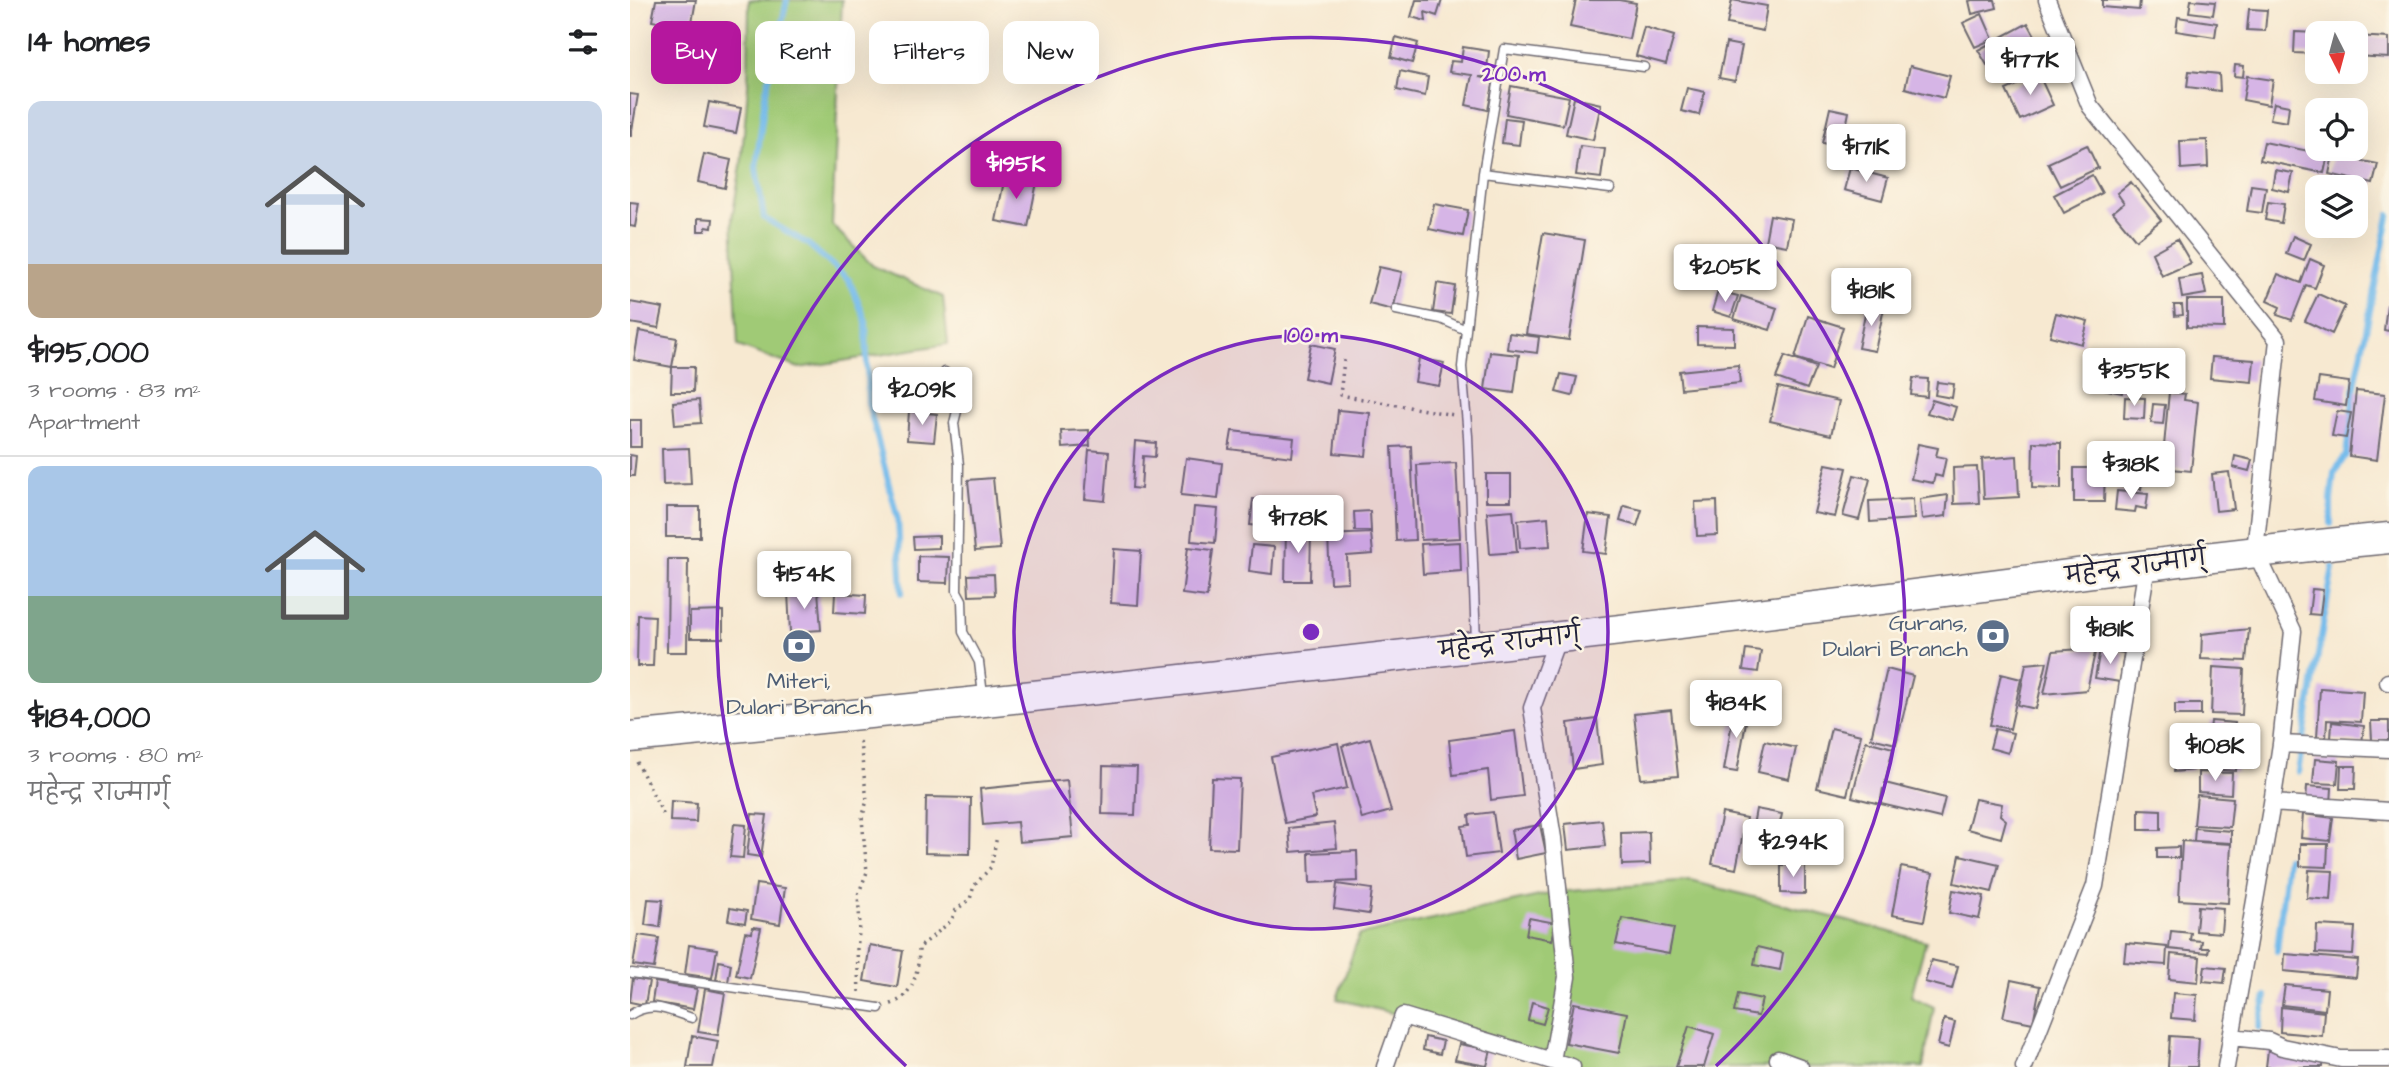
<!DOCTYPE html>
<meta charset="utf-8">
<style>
:root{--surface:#fff;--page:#f2f2f2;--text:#202124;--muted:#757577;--line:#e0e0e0;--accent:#b5179e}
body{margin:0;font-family:"Architects Daughter","Playpen Sans Deva",sans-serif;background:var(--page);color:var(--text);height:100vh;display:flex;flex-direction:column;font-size:26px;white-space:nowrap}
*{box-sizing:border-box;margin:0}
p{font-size:23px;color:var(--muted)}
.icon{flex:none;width:38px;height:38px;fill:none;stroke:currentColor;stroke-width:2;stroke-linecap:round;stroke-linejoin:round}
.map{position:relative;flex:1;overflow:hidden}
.sheet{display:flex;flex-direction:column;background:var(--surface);width:630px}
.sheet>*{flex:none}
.guide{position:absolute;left:21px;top:21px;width:665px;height:63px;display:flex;gap:14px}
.needle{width:46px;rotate:174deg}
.controls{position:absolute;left:1675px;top:21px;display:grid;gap:14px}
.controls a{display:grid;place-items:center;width:63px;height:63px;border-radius:14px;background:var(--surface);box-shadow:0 7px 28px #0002;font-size:35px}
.price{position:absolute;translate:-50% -60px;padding:0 16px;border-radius:7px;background:#fff;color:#222;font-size:23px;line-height:46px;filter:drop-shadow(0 2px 4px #0008)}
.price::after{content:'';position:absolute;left:50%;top:42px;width:21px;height:16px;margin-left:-10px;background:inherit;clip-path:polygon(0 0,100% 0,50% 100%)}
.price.current{background:var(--accent);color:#fff}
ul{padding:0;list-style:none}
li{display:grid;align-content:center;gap:14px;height:371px;padding:0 28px}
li+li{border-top:2px solid var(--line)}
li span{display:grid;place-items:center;height:217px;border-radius:14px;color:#555}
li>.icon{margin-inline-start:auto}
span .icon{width:126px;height:126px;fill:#fffc;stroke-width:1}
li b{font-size:30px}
h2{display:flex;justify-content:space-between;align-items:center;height:84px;padding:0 28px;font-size:30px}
.chip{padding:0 24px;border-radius:14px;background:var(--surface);box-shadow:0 7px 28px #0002;font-size:24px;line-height:63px}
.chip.current{background:var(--accent);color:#fff}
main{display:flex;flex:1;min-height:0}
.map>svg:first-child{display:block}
.green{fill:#a0ca76;stroke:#617658;stroke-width:2}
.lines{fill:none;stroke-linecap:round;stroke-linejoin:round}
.stream{stroke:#74bbeb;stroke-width:6}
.building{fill:#d6b5e6}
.lane-casing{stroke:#6d6870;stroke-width:11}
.street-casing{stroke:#6d6870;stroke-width:19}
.highway-casing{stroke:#6d6870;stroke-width:33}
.path{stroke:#6d6870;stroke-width:3.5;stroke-dasharray:2 5;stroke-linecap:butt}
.lane{stroke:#fff;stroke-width:8}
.street{stroke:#fff;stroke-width:16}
.highway{stroke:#fff;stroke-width:30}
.ring{fill:none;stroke:#7b2cbf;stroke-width:3.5}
.labels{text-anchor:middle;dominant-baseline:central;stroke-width:5;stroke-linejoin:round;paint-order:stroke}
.street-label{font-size:23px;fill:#22223b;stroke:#fcf5e5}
.service-label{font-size:23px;fill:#4e5e75;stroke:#fcf5e5;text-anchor:end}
.centre{fill:#7b2cbf;stroke:#fcf5e5;stroke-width:3.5}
.ring-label{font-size:21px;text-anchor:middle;font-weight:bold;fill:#7b2cbf;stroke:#fcf5e5;stroke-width:5;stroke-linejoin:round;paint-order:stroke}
</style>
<main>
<section class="sheet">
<h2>14 homes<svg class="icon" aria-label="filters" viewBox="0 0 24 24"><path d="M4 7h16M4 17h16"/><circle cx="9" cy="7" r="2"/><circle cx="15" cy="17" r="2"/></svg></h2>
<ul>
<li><span style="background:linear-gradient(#c9d6e8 75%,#b9a48a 0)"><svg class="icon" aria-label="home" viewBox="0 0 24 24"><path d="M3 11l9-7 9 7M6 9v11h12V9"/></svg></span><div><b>$195,000</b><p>3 rooms · 83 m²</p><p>Apartment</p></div></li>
<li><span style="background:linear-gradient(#a9c7e8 60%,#7fa58c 0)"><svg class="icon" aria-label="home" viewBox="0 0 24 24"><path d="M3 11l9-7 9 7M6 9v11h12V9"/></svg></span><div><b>$184,000</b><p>3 rooms · 80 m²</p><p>महेन्द्र राज्मार्ग्</p></div></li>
</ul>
</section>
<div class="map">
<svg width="1759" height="1067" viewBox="0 0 1759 1067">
<rect width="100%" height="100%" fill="#fcf5e5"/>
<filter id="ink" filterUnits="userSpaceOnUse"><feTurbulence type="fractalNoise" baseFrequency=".0143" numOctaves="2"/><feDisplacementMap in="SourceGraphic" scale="14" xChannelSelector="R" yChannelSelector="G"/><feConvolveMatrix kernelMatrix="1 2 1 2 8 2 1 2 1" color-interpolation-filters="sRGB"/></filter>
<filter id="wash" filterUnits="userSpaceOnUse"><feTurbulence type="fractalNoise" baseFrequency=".00686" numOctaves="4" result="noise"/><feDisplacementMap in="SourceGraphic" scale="28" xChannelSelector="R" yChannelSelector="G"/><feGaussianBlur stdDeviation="1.57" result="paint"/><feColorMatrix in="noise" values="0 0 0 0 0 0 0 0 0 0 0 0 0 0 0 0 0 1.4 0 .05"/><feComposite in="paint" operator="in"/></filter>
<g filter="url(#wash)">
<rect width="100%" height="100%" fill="#f7e9d1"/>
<path class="green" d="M119,0h93l-10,225 41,41 70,31 5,47 -149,24 -61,-22 -6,-128 9,-52 7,-79z
M1061,881l235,60 -15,55 23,11 -11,60h-351l-169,-51 -66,-17 22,-64 199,-43z"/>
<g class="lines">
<path class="stream" d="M157,0l-22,96 -9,72 8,50 44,26 41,36 17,41 2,81 30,118 4,73
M1701,524v-24l3,-27 12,-18 9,-69 34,-171
M1668,772l35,-205
M1647,951l10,-93
M1629,1028l7,-32"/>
</g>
<g id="blocks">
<path class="building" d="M26,0h40l-5,28 -39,-7z
M786,0h26l-5,16 -12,-4 1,9 -15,-4z
M946,0h43l17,3 -7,36 -59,-12z
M1102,0l35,6 -4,25 -36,-7z
M1342,0h23l2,8 -25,6 -3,-13z
M1472,0h38l-1,10 -37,-3z
M1561,0l24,2 -2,13 -24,-3z
M1619,9l18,1 -2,21 -18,-1z
M1352,14l11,25 -18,8 -12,-24z
M1548,17l39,6 -2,14 -39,-6z
M1398,23l9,16 -50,26 -9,-15z
M1014,27l30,9 -8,28 -30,-8z
M1665,32l22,1v21l-23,-1z
M1726,36l33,2v20l-33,-2z
M766,37l22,6 -6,20 -21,-6z
M1096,43l16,3 -7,35 -16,-3z
M833,47l26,4 -3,26h-7l15,3 -6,30 -22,-5 6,-30 -23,-3 2,-11 10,1z
M1605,65l9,1 -1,11 -9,-1z
M1280,66l40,10 -6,22 -39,-10z
M770,71l28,6 -3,19 -28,-6z
M1559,71l30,3 1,17 -33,-4z
M1409,75l14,30 -33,15 -14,-30z
M1617,76l26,4 -4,25 -26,-5z
M881,86l58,11 -6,28 -57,-11z
M1057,88l18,4 -6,23 -18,-4z
M0,94l8,1 -7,41h-1z
M944,98l27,6 -8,36 -27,-6z
M79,102l32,6 -5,25 -32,-6z
M1644,103l15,3 -2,16 -17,-3z
M1200,108l19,4 -7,35 -20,-4z
M875,118l17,2 -3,25 -17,-2z
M1577,140l1,27 -27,2 -1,-28z
M1634,142l64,13 -4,18 -64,-13z
M1457,145l11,23 -38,18 -12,-23z
M950,146l25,3 -4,29 -25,-3z
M74,154l27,6 -6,28 -27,-6z
M1703,155l45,9 -5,20 -44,-10z
M1220,168l38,10 -6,22 -38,-10z
M1645,170l18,3 -4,19 -17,-4z
M1462,175l10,18 -38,20 -10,-18z
M375,176l32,6 -9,45 -32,-6z
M1501,182l30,38 -25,20 -23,-28 11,-9 -7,-10z
M1621,185l15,2 -4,26 -15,-2z
M0,202l9,1 -4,24 -5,-1z
M1638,202l16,2 -3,19 -16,-3z
M804,204l34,6 -5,26 -34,-7z
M1140,215l22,4 -5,27 -22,-4z
M68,218l15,1 -1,9 -6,-1 -1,4h-7z
M913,233l42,7 -16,100 -43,-6z
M1663,236l18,8 -7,17 -18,-7z
M1547,239l14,24 -29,13 -10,-23z
M1680,259l14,6 -9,23 -9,-3 -14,35 -15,-5 3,-8 -13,-6 11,-27 23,9z
M749,267l23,5 -9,38 -24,-6z
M1572,275l4,19 -24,4 -3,-19z
M807,283l18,3 -4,28 -18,-2z
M1088,291l20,5 -7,21 -19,-6z
M1688,294l27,12 -13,28 -27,-13z
M1111,296l36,12 -7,22 -36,-11z
M1557,300h37v28l-37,-1z
M0,302l33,6 -4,20 -29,-5z
M1237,304l17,4 -9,43 -17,-3z
M1544,305h8l1,10 -8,1z
M1757,305h2v26l-5,-1z
M1426,313l32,8 -6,23 -32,-8z
M1178,316l35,11 -13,42 -35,-11z
M1067,327l37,1v17l-37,-1z
M9,331l38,7 -5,29 -38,-7z
M879,333l30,4 -2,16 -30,-4z
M681,344l24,5 -7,34 -24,-5z
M860,352l29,3 -5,38 -29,-4z
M1155,356l31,11 -9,22 -31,-11z
M1466,357l33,8 -7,28 -33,-7z
M1582,357l42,3 -2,22 -42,-4z
M789,358l25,5 -5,23 -24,-4z
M1108,365l2,18 -59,6 -2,-18z
M42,367h22l-1,25h-22z
M931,374l16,3 -5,19 -16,-4z
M1283,378l15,1 -1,18 -16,-2z
M1689,378l30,4 -3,24 -31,-5z
M1307,382l17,2 -2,14 -17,-3z
M1148,387l61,14 -8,34 -61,-14z
M1726,391l29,3 -8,66 -28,-4z
M1539,392l16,2 -1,6 14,2 -7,69 -29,-3z
M1495,397l20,1 -1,21 -20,-1z
M69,400l2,23 -26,2 -2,-23z
M1302,400l24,7 -4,13 -25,-7z
M1523,404l12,1 -2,19 -12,-1z
M708,410l32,3 -4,43 -32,-3z
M279,411l28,3 -3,28 -27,-2z
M1707,411l14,2 -5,25 -14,-2z
M0,420h11v27h-11z
M459,430l1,16 -28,2 -1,-17z
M602,431l62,7 -2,19 -63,-8z
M505,441l21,2 -1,14 -12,-1 -2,33 -9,-1z
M1403,442l28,1v46l-29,-1z
M1288,444l20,4 -2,8 10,2 -4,19 -7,-2 -2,8 -22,-4z
M781,446l4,94 -19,1 -4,-94z
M59,448l2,36 -28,1 -1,-36z
M459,450l20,2 -4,49 -20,-2z
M1488,454l28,4 -5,31 -27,-4z
M0,455l6,1 -2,20h-4z
M1387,456l2,41 -35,2 -2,-40z
M1605,456l17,4 -3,11 -16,-4z
M556,458l36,5 -4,36 -37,-4z
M826,463l4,75 -39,2 -4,-75z
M1196,464l21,4 -12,49 -21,-4z
M1347,467l2,36 -25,1 -1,-36z
M1444,468h31l-1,34h-30z
M1599,472l5,37 -18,2 -4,-37z
M856,474h25v27h-25z
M1224,475l16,4 -11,41 -16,-4z
M363,478l7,71 -25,2 -7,-71z
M1487,491l31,3 -2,15 -10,-2 -1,5 -20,-2z
M1318,495l-2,21 -24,3 -2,-20z
M623,499l29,3 -3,26 -29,-3z
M1283,499l1,20 -44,3 -1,-21z
M1087,501l1,34 -21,1 -2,-34z
M994,506l18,4 -5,16 -17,-5z
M36,507h34v30h-34z
M564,507l24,2 -3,34 -24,-2z
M883,510l4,42 -27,2 -3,-42z
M740,511l1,20h-16l-1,-19z
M958,514l23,3 -5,37 -23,-3z
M918,517l2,29 -30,2 -2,-28z
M656,529h25l-1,52h-25z
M741,533l2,21 -26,2 1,26 -18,1 -2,-48z
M309,536v12l-25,1 -1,-12z
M830,542l1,29 -38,3 -2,-30z
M622,545l22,2 -2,27 -23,-3z
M558,547l25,3 -6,47 -25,-3z
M484,549l27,2 -3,54 -27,-2z
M288,556l31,1 -1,26 -30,-1z
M38,559h20l-1,93h-20z
M364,574l1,21 -26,1 -1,-21z
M1682,589l11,1 -3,25 -11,-1z
M188,590l3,40 -31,2 -2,-40z
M205,593l31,2 -1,19 -31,-2z
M93,611v27h-33v-26z
M8,615l17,1 -2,50h-16z
M1619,629l-3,32 -45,-2 1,-25z
M1466,648l-9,42 -43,4 9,-43z
M1116,649l15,2 -3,21 -15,-2z
M1470,649l24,4 -4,29 -25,-4z
M1417,662l-11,47 -18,-4 8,-41z
M1583,667l31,2 -2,46 -31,-1z
M1257,669l26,7 -17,68 -25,-6z
M1371,674l20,5 -11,50 -20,-4z
M1690,688l43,3 -2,31 -34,-2 -1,19 -9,-1z
M1088,695l12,1 -2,19 -12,-1z
M1545,704h26v11h-26z
M1104,709l14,2 -11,61 -13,-2z
M1041,710l7,66 -37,3 -7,-65z
M967,719l5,46 -29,4 -5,-46z
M1581,721l24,2 -2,20 -24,-2z
M1741,721h18v19h-17z
M1702,722l32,4 -2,17 -31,-4z
M1201,728l30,7 -14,60 -30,-7z
M1365,729l18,4 -5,20 -18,-5z
M885,731l8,65 -32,4 -3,-30 -35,5 -4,-35z
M740,738l21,73 -29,8 -20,-73z
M1560,738l17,2 -1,15 -17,-1z
M1135,741l31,7 -7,31 -31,-7z
M1236,741l27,7 -8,35 60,15 -5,20 -59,-14 2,-16 -3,16 -28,-7z
M708,743l9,45 -36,8 5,21 -31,6 -14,-66z
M1580,747l28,2 -2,22 -27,-2z
M1685,759l24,2 -2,23 -24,-1z
M1562,762l1,8 -19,2v-7z
M473,766l34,1 -2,48 -33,-1z
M1711,766h15l-1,23h-15z
M1568,772l34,1 -1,21 -33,-2z
M582,778l28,1 -3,70 -28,-1z
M437,780l6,57 -54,5 -2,-20 -34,3 -3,-36z
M1677,786l25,2 -1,16 -25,-2z
M1567,795l36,3 -3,29 -36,-2z
M296,797l45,1 -1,56 -45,-1z
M1345,799l27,5 -2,11 6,5 -5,18 -34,-9z
M41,801l26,2 -1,19 -26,-1z
M1126,809l26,5 -6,28 -25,-5z
M1509,809l22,1v20h-22z
M863,812l6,41 -33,4 -4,-31 8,-1 -1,-10z
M1092,813l24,5 -10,51 -24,-5z
M122,814l15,1 -6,42 -14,-2z
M1673,814l30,4 -3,23 -29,-3z
M972,820l3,26 -37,4 -3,-26z
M704,823l3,25 -46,4 -2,-24z
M104,824l12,1 -3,33 -13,-1z
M910,825l6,28 -30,6 -5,-29z
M1565,828l36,3v12l-37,-2z
M1019,832l1,32 -28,1 -1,-32z
M1552,841l49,3 -3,59 -49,-3z
M1670,844h28l-1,23 -27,-1z
M1549,847v11h-22v-10z
M727,851l1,30 -48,2 -1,-30z
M1330,855l39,9 -7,28 -38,-9z
M1151,865h24v29l-24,-1z
M1271,867l32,6 -9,48 -32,-6z
M1679,870l24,1 -2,29 -24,-2z
M126,884l29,4 -5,36 -29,-5z
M707,884l35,5 -3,25 -35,-5z
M1323,890l31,6 -5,23 -30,-6z
M18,899l15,1 -3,27 -15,-2z
M1568,906l25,2 -2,25 -25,-2z
M100,908l17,3 -2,12 -17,-3z
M899,918l27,5 -4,17 -26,-5z
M992,918l52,10 -5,26 -53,-10z
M1687,925l38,2 -2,28 -37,-2z
M123,927l8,1 -11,50 -14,-3 9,-43 7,1z
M1541,931l20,2 -1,7 12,1 -1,7h8l-1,5 -39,-4z
M8,935l21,3 -5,30 -21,-3z
M1496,943l41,4 -1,18 -42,-3z
M59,945l28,4 -5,29 -27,-4z
M240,945l33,6 -6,36 -33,-6z
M1127,947l26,6 -3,17 -26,-5z
M1541,954l29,3 -2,25 -29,-3z
M1655,954l73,6 -2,18 -72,-7z
M1301,960l27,6 -6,23 -27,-7z
M89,961l12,3 -3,18 -12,-2z
M1575,966l21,2 -2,15 -21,-2z
M3,978l16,3 -4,24 -15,-3z
M1381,980l29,6 -7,37 -30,-6z
M25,982l42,7 -4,20 -41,-7z
M1655,985l42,4 -2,21 -43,-5z
M75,989l20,4 -7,42 -20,-3z
M1543,993l24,2 -2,25 -24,-2z
M1108,994l24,5 -4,17 -24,-4z
M902,1002l16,5 -5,17 -15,-4z
M944,1003l53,10 -8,40 -53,-10z
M1651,1007l43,5 -2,24 -42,-4z
M1314,1019l11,3 -6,26 -11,-3z
M1059,1026l25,8 -10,33h-28z
M62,1036l26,5 -5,26h-26z
M1540,1036l29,2 -2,29h-29z
M795,1037l18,4 -3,13 -17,-4z
M829,1044l32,6 -4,16 -32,-6z
M1638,1050l56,5 -1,12h-57z"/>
</g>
</g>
<g filter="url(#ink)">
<use href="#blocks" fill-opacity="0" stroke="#6d6870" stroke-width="2"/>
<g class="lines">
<g class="lane-casing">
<path id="lane" d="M980,189l-127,-16 21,-124 140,18
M766,310l45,9 25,11
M315,372l11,19 3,12 -5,20 5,42 -2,126 5,9 1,32 16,30 4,33
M846,641l-8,-205 -6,-69 21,-194
M2,973l247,35
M0,1015c22,-15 39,-4 62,3"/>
</g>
<g class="street-casing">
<path id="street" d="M1417,0l43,106 188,234 -23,210 38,81 -12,113 -9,59 -46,264
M1758,682h1
M1651,744l108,5
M1642,803l117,8
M1601,1037l38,4 13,6 59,12h48
M1148,1059l22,8
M922,1061l15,-84 -14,-139 -21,-130 26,-71
M755,1067l18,-51 169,51
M1394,1067l71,-181 52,-320"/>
</g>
<g class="highway-casing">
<path id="highway" d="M0,737c407,-39 814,-86 1220,-134 180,-22 359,-48 539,-65"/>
</g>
<path class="path" d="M714,360l-4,35 114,20
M7,762l26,52
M229,992l-2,-43 3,-24 -2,-30 9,-23 -5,-53 5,-19 -7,-57 4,-4
M261,1004c23,-8 28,-35 28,-56l32,-27 5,-11 14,-11 4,-13 17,-19 6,-31"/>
<use href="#lane" class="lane"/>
<use href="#street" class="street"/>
<use href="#highway" class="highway"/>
</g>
</g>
<circle cx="681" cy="632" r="297" fill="#7b2cbf" fill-opacity=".12"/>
<g class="ring">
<circle cx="681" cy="632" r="297"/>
<path d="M276 1066A594 594 0 1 1 1086 1066"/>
</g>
<defs>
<g id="bank-disc" transform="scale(1.75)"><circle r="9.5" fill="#5c6f8a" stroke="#fcf5e5"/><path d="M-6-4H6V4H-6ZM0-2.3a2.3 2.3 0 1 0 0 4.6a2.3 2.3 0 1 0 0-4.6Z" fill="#fff"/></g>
</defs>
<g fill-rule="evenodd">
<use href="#bank-disc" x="1363" y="636"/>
<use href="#bank-disc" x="169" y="646"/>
</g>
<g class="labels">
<g class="street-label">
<text transform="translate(1506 567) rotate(-8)">महेन्द्र राज्मार्ग्</text>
<text transform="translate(880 643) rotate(-7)">महेन्द्र राज्मार्ग्</text>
</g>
<g class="service-label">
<text x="1338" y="623">Gurans,<tspan x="1338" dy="26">Dulari Branch</tspan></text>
<text x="169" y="681" text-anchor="middle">Miteri,<tspan x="169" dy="26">Dulari Branch</tspan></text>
</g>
</g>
<circle cx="681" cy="632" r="10" class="centre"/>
<g class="ring-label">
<text x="884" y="81">200 m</text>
<text x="681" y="342">100 m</text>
</g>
</svg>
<div class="controls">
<a><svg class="needle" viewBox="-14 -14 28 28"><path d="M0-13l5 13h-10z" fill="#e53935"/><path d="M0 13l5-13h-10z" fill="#757577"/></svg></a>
<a><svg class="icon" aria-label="locate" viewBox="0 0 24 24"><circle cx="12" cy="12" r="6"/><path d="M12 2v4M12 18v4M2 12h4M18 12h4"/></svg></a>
<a><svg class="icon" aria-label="layers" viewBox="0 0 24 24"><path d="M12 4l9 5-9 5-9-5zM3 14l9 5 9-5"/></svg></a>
</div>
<b class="price" style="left:1400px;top:97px">$177K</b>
<b class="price" style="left:1236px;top:184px">$171K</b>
<b class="price current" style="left:386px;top:201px">$195K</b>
<b class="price" style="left:1095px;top:304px">$205K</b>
<b class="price" style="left:1241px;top:328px">$181K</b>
<b class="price" style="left:1504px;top:408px">$355K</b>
<b class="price" style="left:292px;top:427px">$209K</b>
<b class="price" style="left:1501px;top:501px">$318K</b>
<b class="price" style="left:668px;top:555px">$178K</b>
<b class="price" style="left:174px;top:611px">$154K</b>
<b class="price" style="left:1480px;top:666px">$181K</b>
<b class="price" style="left:1106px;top:740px">$184K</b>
<b class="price" style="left:1585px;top:783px">$108K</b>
<b class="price" style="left:1163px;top:879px">$294K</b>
<div class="guide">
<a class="chip current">Buy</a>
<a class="chip">Rent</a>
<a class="chip">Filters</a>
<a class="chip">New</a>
</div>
</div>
</main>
